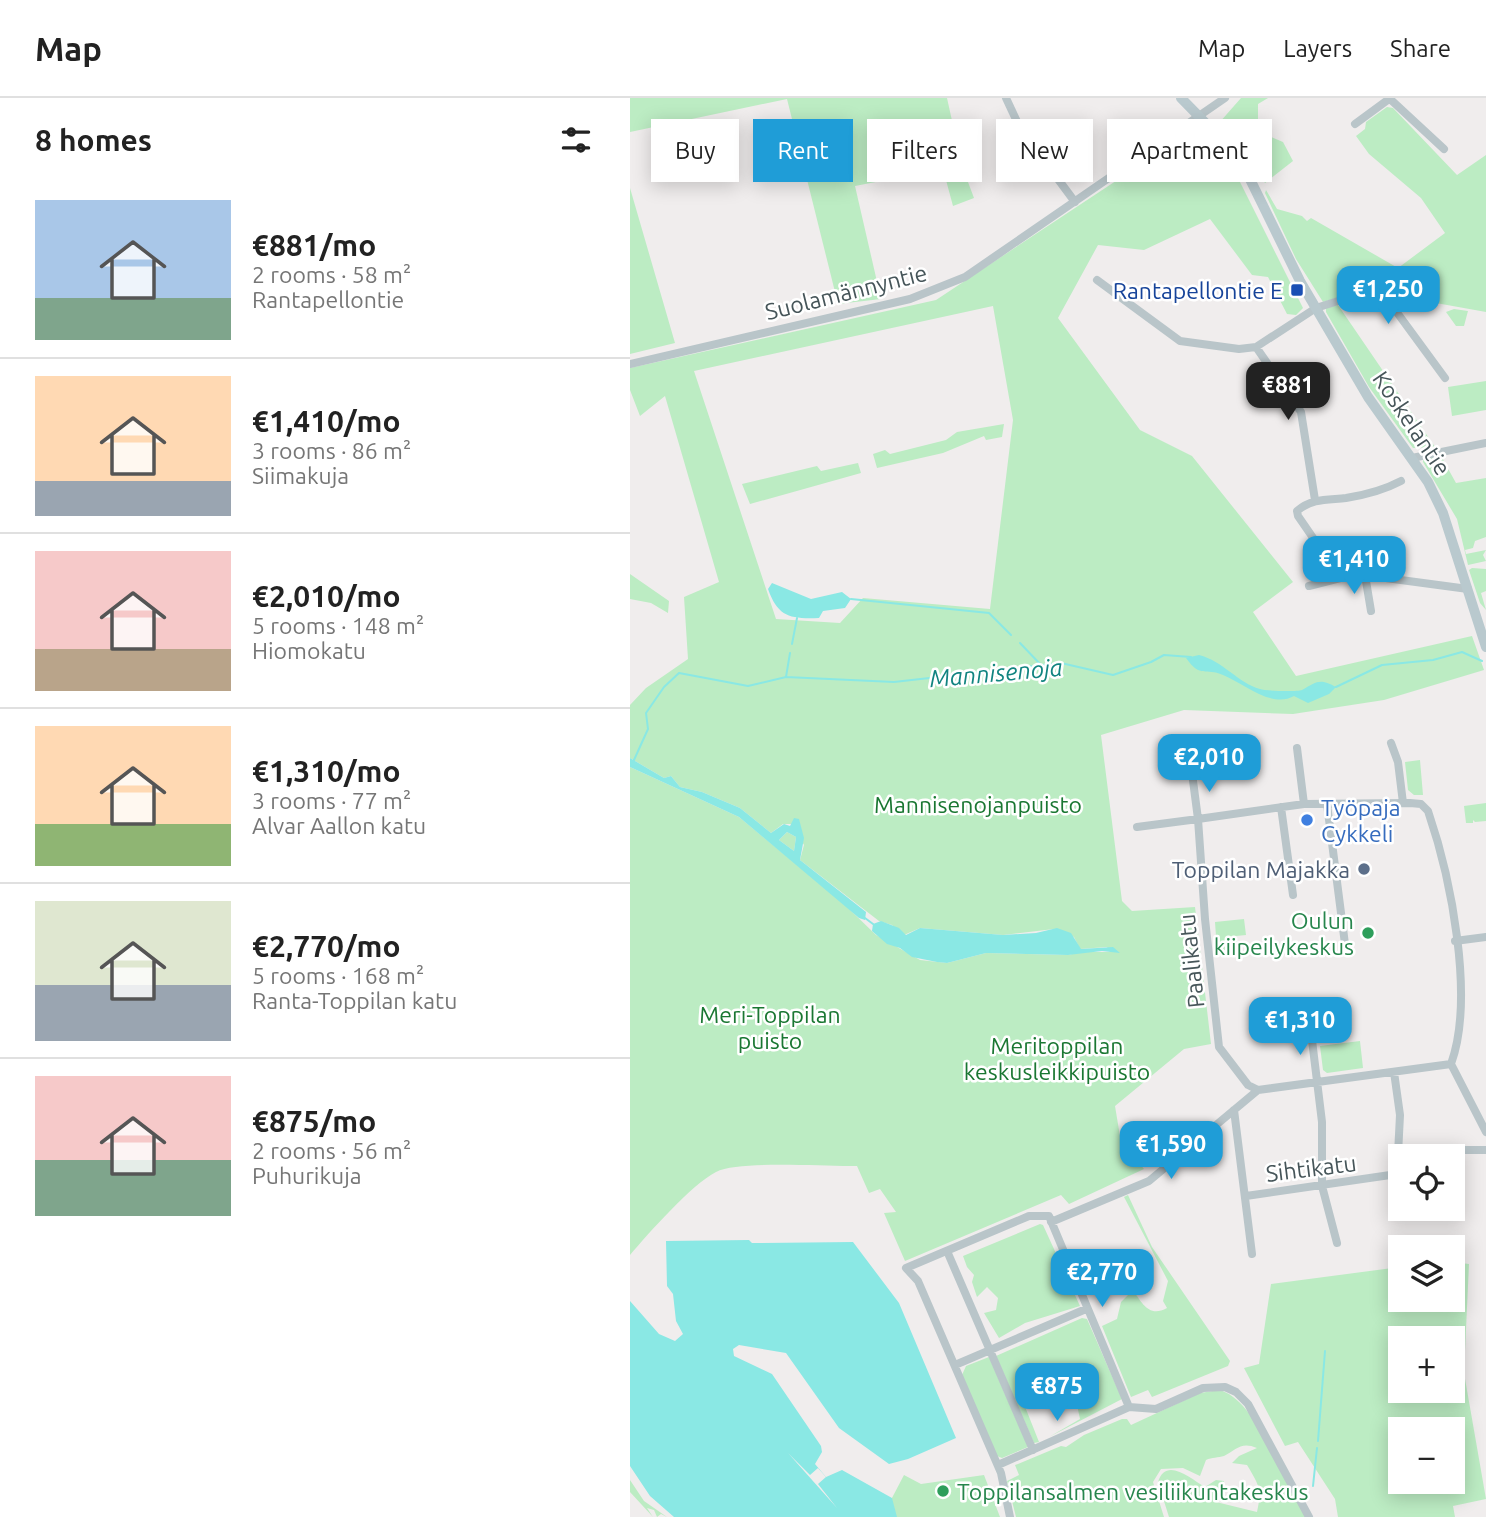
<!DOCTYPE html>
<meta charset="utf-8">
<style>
:root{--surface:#fff;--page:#f2f2f2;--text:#222;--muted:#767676;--line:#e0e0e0;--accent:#1f9dd7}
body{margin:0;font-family:Ubuntu,sans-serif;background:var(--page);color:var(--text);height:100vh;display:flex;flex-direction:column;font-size:26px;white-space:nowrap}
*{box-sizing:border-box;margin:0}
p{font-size:23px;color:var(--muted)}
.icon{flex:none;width:38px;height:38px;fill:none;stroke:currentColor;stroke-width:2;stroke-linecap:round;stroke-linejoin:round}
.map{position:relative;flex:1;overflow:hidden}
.details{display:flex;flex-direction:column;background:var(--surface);width:630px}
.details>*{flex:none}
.guide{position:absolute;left:21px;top:21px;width:665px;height:63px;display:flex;gap:14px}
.fabs{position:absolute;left:758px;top:1046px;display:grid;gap:14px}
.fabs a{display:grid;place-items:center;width:77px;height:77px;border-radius:0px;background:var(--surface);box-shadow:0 4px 18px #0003;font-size:35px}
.price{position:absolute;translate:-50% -60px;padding:0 16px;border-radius:14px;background:var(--accent);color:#fff;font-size:23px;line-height:46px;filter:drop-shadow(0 2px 4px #0008)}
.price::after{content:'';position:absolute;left:50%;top:42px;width:21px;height:16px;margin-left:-10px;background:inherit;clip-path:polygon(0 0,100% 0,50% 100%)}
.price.current{background:#222;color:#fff}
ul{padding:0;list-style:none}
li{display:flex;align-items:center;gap:21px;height:175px;padding:0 35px}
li+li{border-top:2px solid var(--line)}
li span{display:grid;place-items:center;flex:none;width:196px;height:140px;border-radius:0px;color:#555}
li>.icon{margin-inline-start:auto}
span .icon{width:84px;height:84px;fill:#fffc;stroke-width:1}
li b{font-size:30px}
h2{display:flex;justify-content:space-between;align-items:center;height:84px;padding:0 35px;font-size:30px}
.pill{padding:0 24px;border-radius:0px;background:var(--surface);box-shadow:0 4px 18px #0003;font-size:24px;line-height:63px}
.pill.current{background:var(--accent);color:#fff}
header{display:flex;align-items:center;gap:42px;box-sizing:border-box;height:98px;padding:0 35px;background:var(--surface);border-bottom:2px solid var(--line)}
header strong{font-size:33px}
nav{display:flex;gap:38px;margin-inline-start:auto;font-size:24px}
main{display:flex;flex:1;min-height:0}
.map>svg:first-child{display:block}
.green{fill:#bcecc3;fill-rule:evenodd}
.water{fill:#8ae8e4;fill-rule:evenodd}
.pier{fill:#f0eded}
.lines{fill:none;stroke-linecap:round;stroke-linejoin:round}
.stream{stroke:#8ae8e4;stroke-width:2}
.street{stroke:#b9c5c9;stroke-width:8}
.secondary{stroke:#b9c9ce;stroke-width:10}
.transit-dot{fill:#1a4fb4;stroke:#fff;stroke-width:2.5}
.shop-dot{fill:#3f7fe0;stroke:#fff;stroke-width:2.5}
.service-dot{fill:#5c6f8a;stroke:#fff;stroke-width:2.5}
.leisure-dot{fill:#2e9e5b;stroke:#fff;stroke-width:2.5}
.labels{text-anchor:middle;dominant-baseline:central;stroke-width:5;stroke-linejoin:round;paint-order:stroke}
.transit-label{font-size:23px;fill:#164399;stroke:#fff;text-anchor:end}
.street-label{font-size:23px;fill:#465559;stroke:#fff}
.park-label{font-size:23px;fill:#1a7732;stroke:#fff}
.shop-label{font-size:23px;fill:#366cbe;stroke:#fff;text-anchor:start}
.service-label{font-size:23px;fill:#4e5e75;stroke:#fff;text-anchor:end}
.leisure-label{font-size:23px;fill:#27864d;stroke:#fff;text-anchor:end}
.water-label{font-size:24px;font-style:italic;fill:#118480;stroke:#fff}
</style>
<header>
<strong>Map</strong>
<nav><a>Map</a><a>Layers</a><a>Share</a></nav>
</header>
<main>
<section class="details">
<h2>8 homes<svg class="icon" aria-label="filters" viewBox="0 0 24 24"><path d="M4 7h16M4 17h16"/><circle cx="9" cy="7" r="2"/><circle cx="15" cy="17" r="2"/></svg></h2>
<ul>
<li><span style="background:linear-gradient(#a9c7e8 70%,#7fa58c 0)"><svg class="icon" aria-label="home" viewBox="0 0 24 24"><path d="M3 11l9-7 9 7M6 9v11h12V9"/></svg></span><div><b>€881/mo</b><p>2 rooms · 58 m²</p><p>Rantapellontie</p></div></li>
<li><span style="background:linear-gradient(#ffd9b3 75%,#9aa5b1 0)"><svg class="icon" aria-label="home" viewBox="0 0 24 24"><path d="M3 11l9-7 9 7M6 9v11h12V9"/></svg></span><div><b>€1,410/mo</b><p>3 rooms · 86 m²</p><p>Siimakuja</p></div></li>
<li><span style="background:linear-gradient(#f6c9c9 70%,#b9a48a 0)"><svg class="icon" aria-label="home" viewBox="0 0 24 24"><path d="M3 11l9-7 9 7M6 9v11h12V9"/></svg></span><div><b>€2,010/mo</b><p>5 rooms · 148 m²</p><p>Hiomokatu</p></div></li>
<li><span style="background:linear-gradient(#ffd9b3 70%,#8fb573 0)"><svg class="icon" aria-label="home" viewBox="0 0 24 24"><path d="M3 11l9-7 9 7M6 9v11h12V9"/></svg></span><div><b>€1,310/mo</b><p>3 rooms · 77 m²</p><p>Alvar Aallon katu</p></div></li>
<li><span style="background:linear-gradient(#dfe7d0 60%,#9aa5b1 0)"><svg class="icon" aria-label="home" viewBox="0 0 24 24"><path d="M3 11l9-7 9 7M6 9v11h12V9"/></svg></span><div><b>€2,770/mo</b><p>5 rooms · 168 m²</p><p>Ranta-Toppilan katu</p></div></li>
<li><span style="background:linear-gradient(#f6c9c9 60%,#7fa58c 0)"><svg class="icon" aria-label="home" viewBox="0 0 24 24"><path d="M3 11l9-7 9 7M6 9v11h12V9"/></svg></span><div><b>€875/mo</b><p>2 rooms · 56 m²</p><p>Puhurikuja</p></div></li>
</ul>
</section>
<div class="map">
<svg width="856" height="1419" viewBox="0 0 856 1419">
<rect width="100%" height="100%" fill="#f0eded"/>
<path class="green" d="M0,0h317l15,68 12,32 -21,8 -10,-37 -88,17 26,113 -43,5 -51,-205 -157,33z
M611,0h27l-10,6v23l11,9 14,6 10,19 -28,22 -12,-21 -34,-39z
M757,9l6,1 64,67 29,-20v157l-50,-9 -24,-34 -27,19 -9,-2 -53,16 -27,-43 -31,-66 1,-3 11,19 25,7 5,5 4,-3 87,50 47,-35 -24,-35 -52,-44 -13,-18 9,-7 1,-7z
M563,32l39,36 71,142 -7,7 -9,-1 -19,-37 -16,-2 -42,-56 -66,31 -46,-5 -40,73 82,112 52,26 101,126 -40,30 43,64 176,-40 12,34 -100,30 -91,14 -109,-4 -83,25 21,166 10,10 63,-4 16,137 -27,5 -69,57 6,36 23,27 -75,35 -8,-9 -156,66 -21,-48 12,-1 -16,-23 -11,4 -12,-27c-31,1 -117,-6 -141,6 -24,12 -68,62 -86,83v-488l109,50 104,86 33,32 44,25 27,3 39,-10 82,2 13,-3h29l-3,-5 -27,2 -6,-12 -20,-8 -51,6 -83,-7 -16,7 -12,-10 -13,-4 -79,-61 4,-15 -12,-21h-9l-12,9 -31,-25 -38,-16 -22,-5 -9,-11 -7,2 -34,-20v-53l16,-17 42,-29 -4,-62 35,-15 -54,-186 -25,20 -10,-26v-22l306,-68zM363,208l20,114 -23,189 -127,-11 -23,25 -64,-4 -82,-248z
M0,90l45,155 -45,11z
M708,207l97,142 -22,1 -44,-61 -43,-75v-4z
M824,211l14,2 -4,15h-8l-10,-14z
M856,283v29l-34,6 -4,-29z
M374,326l-2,13 -16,3 -2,-4 -41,17 -66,15 -4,-14 12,-4 5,4 56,-14 11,-8z
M811,358l15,27 30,-5v59l-11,4 -2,7 -8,2 1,4 20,-4 -3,5 3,6 -18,4 -11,-46 -34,-57v-4z
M228,365l3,10 -111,31 -8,-20 75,-18 4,5z
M842,470l14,1v22l-5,2 5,17 -6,-7 -11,-33z
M0,476l39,27 -1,12 -17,-10 -21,-4z
M790,662l3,35h-9l-6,-5 -3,-28z
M856,705v18l-11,1 -2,-2v3h-7l-2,-17z
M157,734l9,5 -2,14 -15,-11z
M614,821l2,16 -10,1 2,12 -21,3 -2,-29z
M730,943l3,27 -36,5 -4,-3 -3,-24z
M498,1097l24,52 78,114 -2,5 -76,31 -4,-7 -17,7 -29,-71 15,-7 4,-17 12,-12c9,13 16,28 34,18l-4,-7 5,-20 -44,-84z
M410,1126l3,1 37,81 -55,17 -26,15 -15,-25 12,-3 2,-12 -11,-11 -10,10 -5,-15 2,-7 -7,-8 -4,-11z
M823,1164l16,2 -5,109 22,126 -33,7 2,11h-117l-3,-18 -37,-57 -13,4 -41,-78 15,-4 12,-80 129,-17v33h52zM770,1241h52v52h-52zM770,1332h52v52h-52z
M452,1220l5,1 35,80 -73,38 31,-18 -4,-19 -6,1 -6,-20 -42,18 17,43 -5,1 -38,-87z
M359,1259l39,90 -26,11 -5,-2 -35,-81 4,-9z
M589,1292c35,7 71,96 88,127h-138l-11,-35c8,-26 33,-3 47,5l11,-7 8,1 -8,21 41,10c5,-23 2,-27 -10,-47l-15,-2 7,-7 18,-8c-16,-7 -21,2 -33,8 -6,2 -12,1 -18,4l-6,16 -17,-8 -22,1 -8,13 11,35h-148l-9,-36 12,-6 -4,-10 3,-1 43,-18 5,1 18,-12 38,-16h5l4,6 69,-32z
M274,1377l17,9 63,-9 16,42h-118z
M0,1382l14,21 23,16 -6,-3 -4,3 -3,-7 -7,-2 6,9 -23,-25z"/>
<path class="water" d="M142,485l39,16 31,-7 9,7 -6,9 -22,3 -4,7c-29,1 -41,-1 -51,-29z
M569,557c24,6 39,28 61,34 6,2 37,3 42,1 15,-8 17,-12 34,-3l-7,7 -21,9 -14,-7c-22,13 -51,-13 -71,-21 -18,-8 -22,4 -37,-17z
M0,660l34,20 7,-2 9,11 22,5 38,16 31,25 13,-9 6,2 4,-8 5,1 5,19 -4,22 66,52 -1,8 -6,-2 -120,-101 -109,-50zM157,734l9,5 -2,14 -15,-11z
M251,823l18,7 7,7 14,-7 83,7 33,-2 21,-5 14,5 10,16 32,-2 7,6 -18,-2 -34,4 -82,-2 -39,10 -10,-1 -25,-5 -12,-9 -13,-4 -15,-13 1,-7z
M119,1142l3,3 101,-1 46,61 57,135 -48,21 -19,5 -50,-36 -53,-75 -47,-8 -6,4 1,7 38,18 49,72 1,6 -7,12 11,13 16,-7 50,28 5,19h-223l-24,-21 -20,-30v-165l29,33 16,7 8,-7 -7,-13 -3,-27 -6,-8 -1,-45z"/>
<path class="pier" d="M158,1355l22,22 8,-7 8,9 -8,7 19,24z"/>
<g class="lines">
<path class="stream" d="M221,501l138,14 22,22
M390,545l21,22
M162,546l5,-26
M156,579l4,-24
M706,589l46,-22 51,-5 29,-8 20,9
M4,662l14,-31 -2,-16 18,-26 15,-14 69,13 38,-9 108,5 167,-19 52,12 38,-13 13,-7 27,2
M235,820l8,6
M688,1343l7,-90
M683,1388l4,-38"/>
<path class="street" d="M376,0l14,30 55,74
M759,0l55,51
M725,26l34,-25
M467,182l83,61 59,8 17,-2 60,-39 60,-19 6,3 63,86
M626,249l45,65 14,88
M0,266l280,-65 55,-22 260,-179
M782,360l74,-15
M735,477l6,36
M710,479l-42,-61 -1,-5c15,-13 31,-11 49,-13 19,-3 38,-8 55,-17
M679,488l47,-12 112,15
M761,645l7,19 5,41
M667,650l7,56
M780,705l11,1 7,7c23,67 47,187 23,253l-193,26 -10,-5 -29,-38 -14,-128 -7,-100 106,-15z
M697,706l18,140
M651,709l12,88
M507,729l61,-8 -6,-46
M825,843l31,-4
M677,926l4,8 11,90v64l15,57
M821,966l35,68
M604,1012l18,144
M769,1052h87
M616,1098l151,-22 3,-59 -6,-43
M421,1124l98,-41 109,-91
M317,1153l86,199
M325,1267l131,-56
M368,1367l131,-58 27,2 47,-21 22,-1 11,5 12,12 61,113
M380,1419l-9,-44 -83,-192 -12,-13 123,-52h20l80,191"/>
<path class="secondary" d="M551,0l46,47 19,26 54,110 68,116 60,85 15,31 43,134"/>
</g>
<rect class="transit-dot" x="660" y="185" width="14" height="14" rx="3.5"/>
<circle class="shop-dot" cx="677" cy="722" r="7"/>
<circle class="service-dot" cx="734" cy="771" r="7"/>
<g class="leisure-dot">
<circle cx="738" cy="835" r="7"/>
<circle cx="313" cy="1393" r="7"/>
</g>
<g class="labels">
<g class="transit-label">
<text x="653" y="192">Rantapellontie E</text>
</g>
<g class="street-label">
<text transform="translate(216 194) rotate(-14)">Suolamännyntie</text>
<text transform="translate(782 325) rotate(56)">Koskelantie</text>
<text transform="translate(561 863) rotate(-96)">Paalikatu</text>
<text transform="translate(681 1070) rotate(-7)">Sihtikatu</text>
</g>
<g class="park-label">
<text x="348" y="706">Mannisenojanpuisto</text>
<text x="140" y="916">Meri-Toppilan<tspan x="140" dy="26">puisto</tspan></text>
<text x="427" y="947">Meritoppilan<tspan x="427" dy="26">keskusleikkipuisto</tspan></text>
</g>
<g class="shop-label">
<text x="691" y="709">Työpaja<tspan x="691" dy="26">Cykkeli</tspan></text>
</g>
<g class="service-label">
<text x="720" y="771">Toppilan Majakka</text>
</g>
<g class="leisure-label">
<text x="724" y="822">Oulun<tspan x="724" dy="26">kiipeilykeskus</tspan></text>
<text x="327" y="1393" text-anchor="start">Toppilansalmen vesiliikuntakeskus</text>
</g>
<g class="water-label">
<text transform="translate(366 575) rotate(-5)">Mannisenoja</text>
</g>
</g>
</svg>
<div class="fabs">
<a><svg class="icon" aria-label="locate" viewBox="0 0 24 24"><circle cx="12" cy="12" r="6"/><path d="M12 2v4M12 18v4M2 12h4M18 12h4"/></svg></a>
<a><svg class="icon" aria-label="layers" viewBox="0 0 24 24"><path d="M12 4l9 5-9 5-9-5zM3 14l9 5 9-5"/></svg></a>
<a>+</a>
<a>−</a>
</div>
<b class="price" style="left:758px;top:228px">€1,250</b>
<b class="price current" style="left:658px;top:324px">€881</b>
<b class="price" style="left:724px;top:498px">€1,410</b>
<b class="price" style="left:579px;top:696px">€2,010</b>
<b class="price" style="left:670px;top:959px">€1,310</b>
<b class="price" style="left:541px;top:1083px">€1,590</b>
<b class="price" style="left:472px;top:1211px">€2,770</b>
<b class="price" style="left:427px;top:1325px">€875</b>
<div class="guide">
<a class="pill">Buy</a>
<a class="pill current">Rent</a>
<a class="pill">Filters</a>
<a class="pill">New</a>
<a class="pill">Apartment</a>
</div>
</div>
</main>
